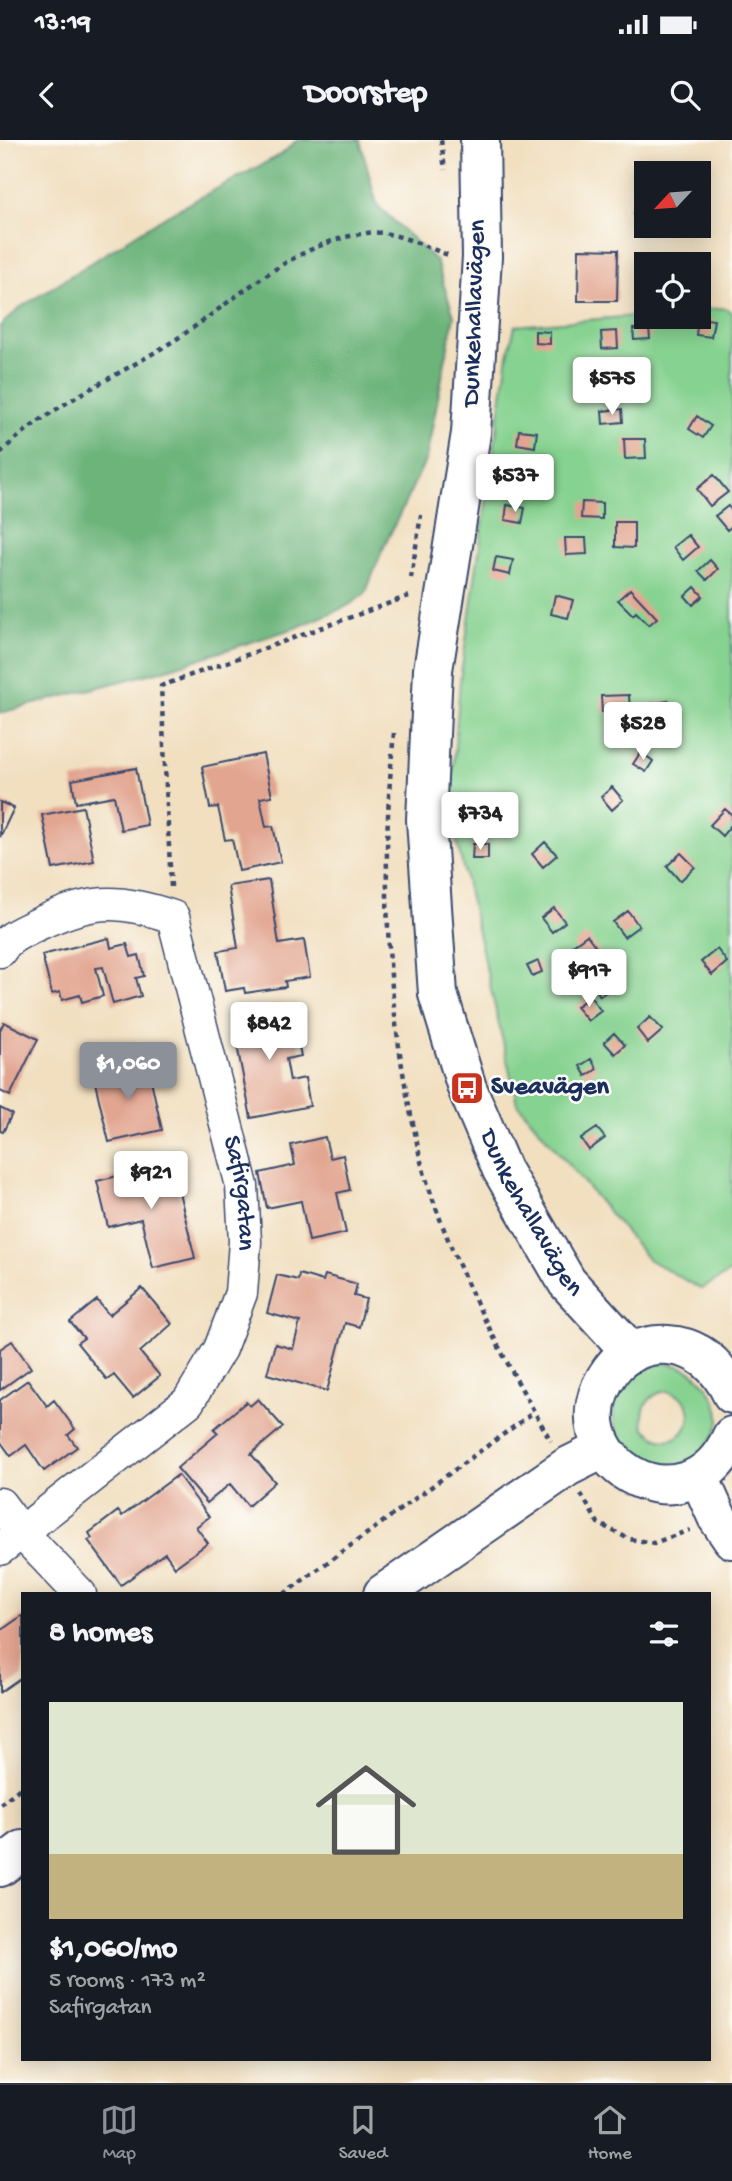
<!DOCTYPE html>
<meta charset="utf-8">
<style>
:root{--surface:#171b24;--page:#20242c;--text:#f1f3f6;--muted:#9ea1a6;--line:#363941;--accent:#8c9099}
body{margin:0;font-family:"Gochi Hand",sans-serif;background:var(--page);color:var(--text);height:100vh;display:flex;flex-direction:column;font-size:26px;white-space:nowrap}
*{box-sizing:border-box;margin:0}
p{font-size:23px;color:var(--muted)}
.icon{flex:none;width:38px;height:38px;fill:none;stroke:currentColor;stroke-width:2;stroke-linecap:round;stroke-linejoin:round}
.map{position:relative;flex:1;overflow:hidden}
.details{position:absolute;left:21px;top:1452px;width:690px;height:469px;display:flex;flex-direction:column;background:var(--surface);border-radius:0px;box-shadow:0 4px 18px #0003}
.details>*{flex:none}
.needle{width:46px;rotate:244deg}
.buttons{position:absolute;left:634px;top:21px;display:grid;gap:14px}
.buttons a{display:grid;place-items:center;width:77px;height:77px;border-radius:0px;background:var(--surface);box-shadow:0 4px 18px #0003;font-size:35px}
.price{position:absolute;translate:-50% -60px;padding:0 16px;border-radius:7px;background:#fff;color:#222;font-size:23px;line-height:46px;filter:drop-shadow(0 2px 4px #0008)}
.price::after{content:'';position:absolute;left:50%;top:42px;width:21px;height:16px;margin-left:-10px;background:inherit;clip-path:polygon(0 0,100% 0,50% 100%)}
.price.selected{background:var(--accent);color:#fff}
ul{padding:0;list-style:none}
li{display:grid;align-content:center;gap:14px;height:371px;padding:0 28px}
li span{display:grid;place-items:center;height:217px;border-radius:0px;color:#555}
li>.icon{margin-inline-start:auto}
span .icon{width:126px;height:126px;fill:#fffc;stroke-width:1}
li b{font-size:30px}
h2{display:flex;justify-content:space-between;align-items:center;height:84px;padding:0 28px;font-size:30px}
.status{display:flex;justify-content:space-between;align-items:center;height:49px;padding:0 35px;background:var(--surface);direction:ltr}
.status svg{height:19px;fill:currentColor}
header{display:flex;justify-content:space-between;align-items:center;height:91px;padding:0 28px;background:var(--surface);font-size:32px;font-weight:800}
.tab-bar{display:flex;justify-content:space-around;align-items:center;height:98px;border-top:2px solid var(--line);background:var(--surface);font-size:19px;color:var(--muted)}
.tab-bar a{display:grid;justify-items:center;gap:4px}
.tab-bar .selected{color:var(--accent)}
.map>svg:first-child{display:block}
.green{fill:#86d290;stroke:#508077;stroke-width:2;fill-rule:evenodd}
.forest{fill:#6cb47a;stroke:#44726c;stroke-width:2}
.building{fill:#e2a590}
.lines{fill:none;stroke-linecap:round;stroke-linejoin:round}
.minor-casing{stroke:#3b496d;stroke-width:35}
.tertiary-casing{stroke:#3b496d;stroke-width:42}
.path{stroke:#3b496d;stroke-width:4.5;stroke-dasharray:5 5;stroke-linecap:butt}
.minor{stroke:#fff;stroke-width:32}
.tertiary{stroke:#fff;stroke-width:38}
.labels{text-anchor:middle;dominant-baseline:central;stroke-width:5;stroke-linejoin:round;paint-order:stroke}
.street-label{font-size:26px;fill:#1b2f5e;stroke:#fdfcf7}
.poi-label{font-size:26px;font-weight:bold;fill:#1b2f5e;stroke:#fdfcf7;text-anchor:start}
</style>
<div class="status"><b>13:19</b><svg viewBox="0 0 49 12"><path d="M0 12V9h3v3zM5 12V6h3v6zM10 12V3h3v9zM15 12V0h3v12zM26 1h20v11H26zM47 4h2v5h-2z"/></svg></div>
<header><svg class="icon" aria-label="back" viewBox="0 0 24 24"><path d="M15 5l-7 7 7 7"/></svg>Doorstep<svg class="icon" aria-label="search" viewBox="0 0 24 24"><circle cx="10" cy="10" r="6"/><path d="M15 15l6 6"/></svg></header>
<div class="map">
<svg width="732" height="1943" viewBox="0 0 732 1943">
<rect width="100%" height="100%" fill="#fdfcf7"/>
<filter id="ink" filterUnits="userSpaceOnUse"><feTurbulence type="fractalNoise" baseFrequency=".0143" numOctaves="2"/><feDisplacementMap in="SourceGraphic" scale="14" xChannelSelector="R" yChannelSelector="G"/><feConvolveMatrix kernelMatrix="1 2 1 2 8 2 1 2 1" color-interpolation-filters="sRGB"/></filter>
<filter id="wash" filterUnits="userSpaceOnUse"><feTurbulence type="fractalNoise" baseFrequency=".00686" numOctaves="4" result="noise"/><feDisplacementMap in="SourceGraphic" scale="28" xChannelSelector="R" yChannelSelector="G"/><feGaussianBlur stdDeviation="1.57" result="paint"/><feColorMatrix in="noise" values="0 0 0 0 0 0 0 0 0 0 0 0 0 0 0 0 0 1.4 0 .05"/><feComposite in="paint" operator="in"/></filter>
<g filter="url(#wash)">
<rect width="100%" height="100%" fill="#f1dfc0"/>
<path class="green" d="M725,168l7,5v958l-31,18 -53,-30 -131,-156 -67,-292 10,-130 48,-326 7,-29 131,-11v2h52v-7z
M664,1223c21,3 32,8 44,25 16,23 15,42 -5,62 -4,4 -10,12 -15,14 -26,8 -57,-2 -69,-27 -18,-36 11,-67 45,-74zM667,1251c48,11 10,76 -23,36 -4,-19 4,-33 23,-36z"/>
<path class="forest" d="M297,0h63l17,65 59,56 18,55 -28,143 -44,92 -17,43 -18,12 -49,21 -134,43 -164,43v-387l21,-19 146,-92 115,-61z"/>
<g id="blocks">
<path class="building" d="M637,61l9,3v13l-12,-3z
M579,109l39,1 -1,51h-39z
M698,178l16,2 -3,17 -15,-2z
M649,188l1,11 -16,1 -1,-11z
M535,191l15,1v12l-15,-1z
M617,191l1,17 -16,1 -1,-17z
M622,269l1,13 -20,2 -1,-13z
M697,276l14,10 -8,12 -14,-9z
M519,290l18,2 -2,15 -18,-3z
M624,299h21l1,19 -21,1z
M512,328l18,3 -2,19 -18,-2z
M714,335l14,17 -18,14 -13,-17z
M582,362l20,1v16l-21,-1z
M507,365l18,3 -3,15 -17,-3z
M728,366l4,5v15l-5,4 -12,-14z
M615,382h19v26l-19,-1z
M688,395l10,12 -15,13 -10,-13z
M565,398h21l1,16 -21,1z
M496,417l17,3 -3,15 -17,-4z
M710,420l8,9 -11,11 -9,-9z
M695,447l8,9 -10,9 -8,-9z
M630,449l27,29 -8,7 -13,-13 -3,3 -15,-15z
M555,455l18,5 -5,18 -17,-4z
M629,555l1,16 -28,1 -1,-16z
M669,561l3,15 -21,3 -2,-15z
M641,612l12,9 -7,11 -13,-8z
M263,614l9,42 -12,2 6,29 7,-1 8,36 -42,9 -7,-32 -7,1 -7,-33 -8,1 -8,-41z
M136,628l11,57 -26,5 -7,-34 -38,7 -4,-23z
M612,647l11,13 -11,10 -11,-13z
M0,662l14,6 -14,29z
M83,667l11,54 -41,8 -11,-54z
M725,669l7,6v9l-10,12 -12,-11z
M545,702l12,13 -14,12 -11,-13z
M473,704h15v15h-16z
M681,713l14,14 -15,14 -13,-15z
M269,740l10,64 25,-4 6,37 -25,4 1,6 -41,6 -1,-5 -19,3 -7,-40 20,-3 -10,-62z
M554,768l11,14 -13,10 -11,-14z
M628,771l11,15 -15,11 -11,-15z
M587,795l12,16 -14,10 -12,-16z
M109,798l2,10 16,-4 4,13 8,-2 5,21 -8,2 5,18 -28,8 -10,-37 -7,1 7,28 -21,6 -2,-7 -18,5 -2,-8 -8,2 -10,-39z
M717,809l10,13 -15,13 -11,-13z
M538,821l4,11 -10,4 -5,-10z
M606,837l7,10 -13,9 -6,-10z
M590,856l11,15 -13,10 -12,-14z
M281,864l5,26 9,-2 6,28 -15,3 4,22 15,-3 5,28 -59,12 -15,-78 7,-1 -5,-27z
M650,877l13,13 -15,13 -11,-14z
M4,882l34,17 -28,57 -10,-5v-61z
M614,893l11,12 -10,9 -11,-12z
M591,919l6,10 -11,7 -6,-10z
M147,922l15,68 -53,12 -16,-68z
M0,968l12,6 -9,18 -3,-1z
M597,988l8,10 -16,12 -8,-11z
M325,997l5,21 13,-3 7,35 -13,3 9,40 -37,8 -8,-40 -34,7 -7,-35 35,-8 -4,-20z
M172,1023l23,95 -42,10 -12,-49 -33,8 -11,-46z
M299,1134l24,7 2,-6 32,9 -3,12 12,3 -7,28 -14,-4 -18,68 -60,-17 8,-30 18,5 7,-27 -33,-9 10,-38 21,5z
M142,1148l30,36 -32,28 20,24 -27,22 -19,-23 -7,5 -30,-37 7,-5 -14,-16 27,-22 12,15z
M12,1201l19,27 -31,22v-41z
M28,1240l19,26 7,-6 21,29 -7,6 9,12 -33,24 -18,-26 -15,11 -11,-15v-41z
M258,1259l25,28 -32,27 24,28 -27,24 -18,-22 -23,19 -30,-35 41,-35 -4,-4 32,-27 4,4z
M178,1335l31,42 -13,10 12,16 -33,24 -10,-14 -44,32 -33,-45 4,-2 -3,-5 29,-22 4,5z
M23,1475v61l-23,16v-61z"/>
</g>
</g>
<g filter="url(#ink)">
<use href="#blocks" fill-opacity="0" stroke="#3b496d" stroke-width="2"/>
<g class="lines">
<g class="minor-casing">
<g id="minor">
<path id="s1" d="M0,811c8,-14 20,-18 34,-25 54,-26 81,-29 139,-9l69,269 3,56 -4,51 -21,56 -32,53 -188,147"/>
<path d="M0,1364l21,28 59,62"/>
</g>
</g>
<g class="tertiary-casing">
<g id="tertiary">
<path id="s2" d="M480,0l2,117 -11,176 -38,237 -7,150 12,174 29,94 35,82 65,112 65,71"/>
<path d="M732,1254c-13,-28 -33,-47 -64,-49 -21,-2 -45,8 -57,25 -63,87 75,170 121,66"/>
<path d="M699,1337l18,40 15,22"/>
<path d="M383,1454l184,-127 36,-18"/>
<path d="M0,1727l23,-17"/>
</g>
</g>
<path class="path" d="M441,0l4,30
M0,313c52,-50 118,-76 178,-115 61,-40 114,-95 189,-105 24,-4 59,14 81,22
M411,438l10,-63
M394,593c-13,127 -9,257 17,382 5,19 7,38 13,57 28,93 79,185 127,269
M171,747l-10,-201 248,-90
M581,1354l17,29 31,16 25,4 36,-13
M284,1454l250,-182
M0,1664l23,-18"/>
<use href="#minor" class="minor"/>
<use href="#tertiary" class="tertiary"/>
</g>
</g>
<defs>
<g id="bus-square" transform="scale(1.75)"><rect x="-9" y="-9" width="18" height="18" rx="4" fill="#c8321e" stroke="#fdfcf7"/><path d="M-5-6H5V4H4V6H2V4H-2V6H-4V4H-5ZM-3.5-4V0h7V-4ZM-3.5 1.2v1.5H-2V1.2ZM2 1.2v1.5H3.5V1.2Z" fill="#fff"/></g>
</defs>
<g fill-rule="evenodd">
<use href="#bus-square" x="467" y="948"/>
</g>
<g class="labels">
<g class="street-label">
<text transform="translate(476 173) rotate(-88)">Dunkehallavägen</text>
<text stroke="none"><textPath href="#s1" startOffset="472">Safirgatan</textPath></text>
<text stroke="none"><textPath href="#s2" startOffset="1097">Dunkehallavägen</textPath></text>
</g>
<g class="poi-label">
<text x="491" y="948">Sveavägen</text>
</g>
</g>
</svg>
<div class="buttons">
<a><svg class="needle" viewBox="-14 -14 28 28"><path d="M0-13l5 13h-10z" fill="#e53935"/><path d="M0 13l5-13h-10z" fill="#9ea1a6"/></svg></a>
<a><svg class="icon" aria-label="locate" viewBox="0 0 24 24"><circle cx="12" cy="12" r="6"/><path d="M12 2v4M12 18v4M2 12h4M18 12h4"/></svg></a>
</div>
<b class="price" style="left:612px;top:277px">$575</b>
<b class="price" style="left:515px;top:374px">$537</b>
<b class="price" style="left:643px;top:622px">$528</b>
<b class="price" style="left:480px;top:712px">$734</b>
<b class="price" style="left:589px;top:869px">$917</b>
<b class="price" style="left:269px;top:922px">$842</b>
<b class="price selected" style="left:128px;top:962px">$1,060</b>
<b class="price" style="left:151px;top:1071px">$921</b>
<section class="details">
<h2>8 homes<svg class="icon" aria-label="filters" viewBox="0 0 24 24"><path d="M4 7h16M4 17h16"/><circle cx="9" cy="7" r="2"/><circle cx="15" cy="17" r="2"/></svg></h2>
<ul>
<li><span style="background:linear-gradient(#dfe7d0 70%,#c2b280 0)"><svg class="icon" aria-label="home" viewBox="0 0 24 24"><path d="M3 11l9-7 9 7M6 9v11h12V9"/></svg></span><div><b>$1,060/mo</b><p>5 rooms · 173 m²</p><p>Safirgatan</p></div></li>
</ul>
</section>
</div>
<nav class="tab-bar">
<a class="selected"><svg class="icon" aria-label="map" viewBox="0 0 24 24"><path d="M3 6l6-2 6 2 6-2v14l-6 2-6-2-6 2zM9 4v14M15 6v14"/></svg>Map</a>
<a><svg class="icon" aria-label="saved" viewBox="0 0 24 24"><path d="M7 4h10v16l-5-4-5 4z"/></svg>Saved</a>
<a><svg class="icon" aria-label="home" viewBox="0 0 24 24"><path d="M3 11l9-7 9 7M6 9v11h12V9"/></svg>Home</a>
</nav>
